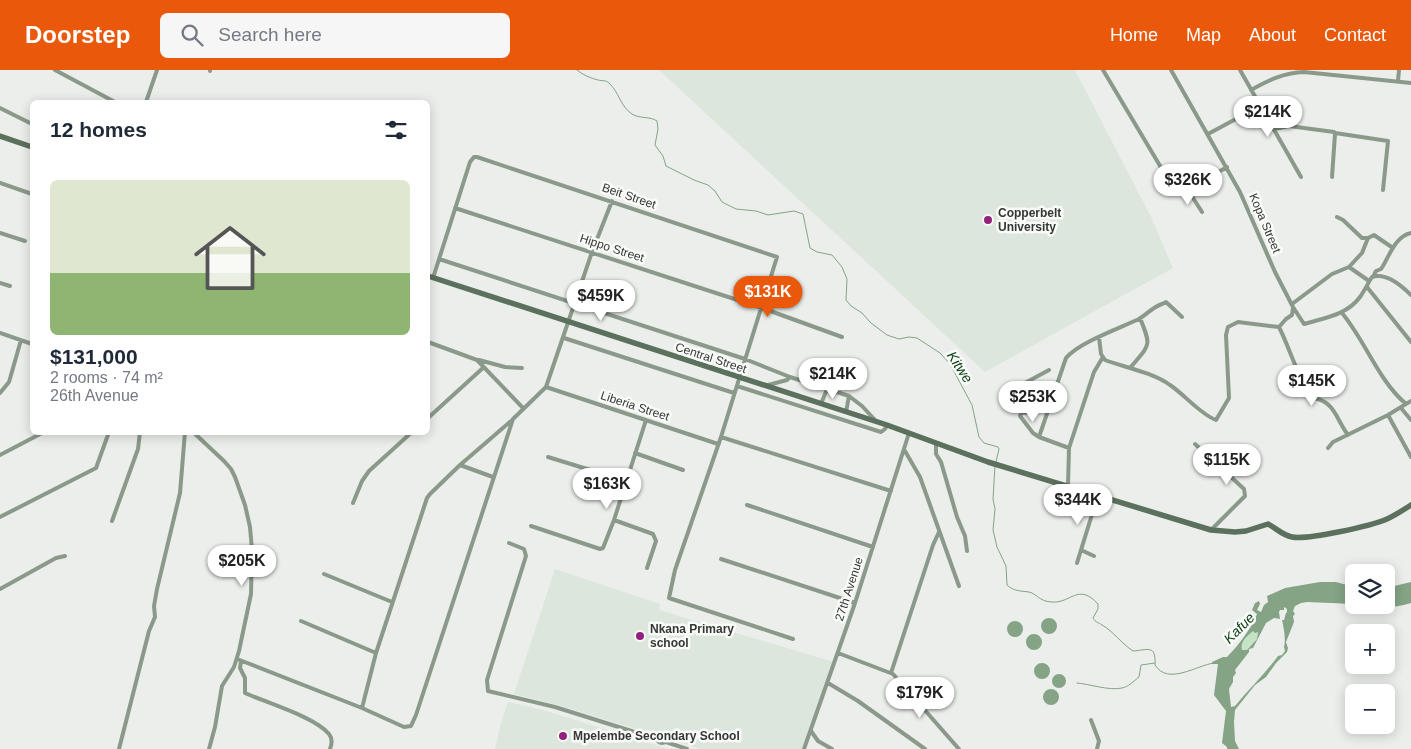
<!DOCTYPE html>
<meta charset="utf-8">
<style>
:root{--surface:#fff;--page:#f6f6f7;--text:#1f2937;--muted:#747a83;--accent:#ea580c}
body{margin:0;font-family:Helvetica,sans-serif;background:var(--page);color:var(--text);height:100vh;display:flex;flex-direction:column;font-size:19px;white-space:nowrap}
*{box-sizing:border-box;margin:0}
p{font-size:16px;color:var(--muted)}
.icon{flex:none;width:28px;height:28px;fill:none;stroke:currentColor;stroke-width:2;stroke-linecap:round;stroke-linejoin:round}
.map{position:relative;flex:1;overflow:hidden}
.sheet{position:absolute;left:30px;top:30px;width:400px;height:335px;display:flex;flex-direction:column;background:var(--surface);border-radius:8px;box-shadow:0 2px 12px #0003}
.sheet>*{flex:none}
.tools{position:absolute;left:1345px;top:494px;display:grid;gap:10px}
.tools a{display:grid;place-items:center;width:50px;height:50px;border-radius:8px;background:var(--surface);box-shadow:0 2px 12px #0003;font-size:25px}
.price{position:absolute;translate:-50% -42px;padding:0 11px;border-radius:18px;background:#fff;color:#222;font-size:16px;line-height:32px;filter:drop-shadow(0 1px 2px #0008)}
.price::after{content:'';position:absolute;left:50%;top:30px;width:15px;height:11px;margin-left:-8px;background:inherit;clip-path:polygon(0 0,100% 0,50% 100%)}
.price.on{background:var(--accent);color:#fff}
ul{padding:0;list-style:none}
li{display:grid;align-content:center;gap:10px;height:265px;padding:0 20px}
li span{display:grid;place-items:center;height:155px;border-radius:8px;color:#555}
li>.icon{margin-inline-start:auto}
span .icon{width:90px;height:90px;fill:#fffc;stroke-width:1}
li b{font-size:21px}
h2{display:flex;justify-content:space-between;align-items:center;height:60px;padding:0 20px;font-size:21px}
header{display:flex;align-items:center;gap:30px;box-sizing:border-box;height:70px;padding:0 25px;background:var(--accent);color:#fff}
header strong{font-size:24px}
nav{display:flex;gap:28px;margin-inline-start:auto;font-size:18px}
.search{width:350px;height:45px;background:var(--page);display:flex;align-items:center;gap:12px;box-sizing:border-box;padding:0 18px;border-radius:8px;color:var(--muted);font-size:19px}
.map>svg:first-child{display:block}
.built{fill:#dde6dd}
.green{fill:#c5e4c6}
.water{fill:#84a485;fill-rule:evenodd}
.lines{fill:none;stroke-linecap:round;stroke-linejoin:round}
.stream{stroke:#84a485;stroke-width:1}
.street{stroke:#8b998b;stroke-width:4}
.secondary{stroke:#5c715d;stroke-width:5.5}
.poi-dot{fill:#94207d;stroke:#f8fbf8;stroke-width:2}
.labels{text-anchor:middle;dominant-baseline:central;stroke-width:5;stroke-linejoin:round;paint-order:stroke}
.street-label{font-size:12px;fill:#353635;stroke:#f8fbf8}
.poi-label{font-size:12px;font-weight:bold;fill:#353635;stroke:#f8fbf8;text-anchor:start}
.water-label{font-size:14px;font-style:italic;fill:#0e4117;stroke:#f8fbf8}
</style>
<header>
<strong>Doorstep</strong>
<div class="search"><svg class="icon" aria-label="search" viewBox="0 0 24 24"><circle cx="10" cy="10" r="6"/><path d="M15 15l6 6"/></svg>Search here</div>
<nav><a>Home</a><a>Map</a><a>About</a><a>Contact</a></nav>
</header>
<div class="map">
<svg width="1411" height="679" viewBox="0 0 1411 679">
<rect width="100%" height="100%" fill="#ebeeeb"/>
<path class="built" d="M659,0h416l76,147 22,51 -188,104z
M555,499l105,35 -1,6 175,52 -32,87h-101l-143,-44 -44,-11z
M508,632l35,8 126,39h-174l6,-26z"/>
<path class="green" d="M1253,561l5,1 -1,7 -10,11h-5c-1,-9 5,-14 11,-19z"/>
<path class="water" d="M1320,512h16l18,5v17l-47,-2 -6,1 -6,3 -2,5 2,3 -2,2 1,6 -8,20 2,6 -1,4 -11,11 -10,14 -11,8 -20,25 -1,12 1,19 4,8h-12v-2l-5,-4 4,-32 -12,-16 4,-31h-6v-2l11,-5h4c12,-12 23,-27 30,-43l-5,-4 3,-7 4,-2 1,3 -3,6 4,2 3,-7 4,-3 -1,-6 18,-8zM1284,537l3,2v3l-1,1 -2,7h-2c2,9 4,20 2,27l1,4 -3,4 -4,1c-13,18 -29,33 -43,50l-4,1 -2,-18 4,-7v-5l3,-4 -1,-3 14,-18v-3l4,-1 13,-25 8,-5 6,1 -1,-7 1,-2h4zM1253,561l2,2 3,-1 -1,7 -10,11h-5c-2,-8 5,-14 11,-19z
M1411,512v21c-17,5 -31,6 -48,2h23v-17z
M1041 556a8 8 0 1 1 16 0a8 8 0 1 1-16 0Z
M1007 559a8 8 0 1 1 16 0a8 8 0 1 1-16 0Z
M1026 572a8 8 0 1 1 16 0a8 8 0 1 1-16 0Z
M1034 601a8 8 0 1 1 16 0a8 8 0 1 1-16 0Z
M1052 611a7 7 0 1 1 14 0a7 7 0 1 1-14 0Z
M1043 627a8 8 0 1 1 16 0a8 8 0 1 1-16 0Z"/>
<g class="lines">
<path class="stream" d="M577,0c6,5 13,8 21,10 4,1 8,0 11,3 10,9 11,23 23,31 8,5 18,2 25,7l1,8 -3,16 8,11 3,10 28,14 14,5 7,6 7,11 14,7 20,2 12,4 26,-4 9,3 7,34 7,4 15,3 10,12 5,12 -1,21 5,6 11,7 9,10 16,12 12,4 10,-2 8,1 23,15 10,11 22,41 7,32 5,6 14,4 1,2 -3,13
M995,396l-2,33 2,10 -2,21 4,17 9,19 1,19c6,6 14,6 22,7 8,2 10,9 22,10 20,2 27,-20 47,2v5l-5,9c3,5 5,4 9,7 11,6 20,19 31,26 15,-1 23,-7 22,14 13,21 42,0 59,-2
M1077,613c13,1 32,8 45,5 6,-1 12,-7 17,-11l2,-12 14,-2"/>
<path class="street" d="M55,0l60,32
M1103,0l72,121 13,-1 39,-23
M1171,0l69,122 35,80 18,35 11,17c20,-6 43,-9 56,-27 5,-7 8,-14 12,-20 14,-5 30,9 39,18
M1240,0l61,107
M210,1v-1
M1398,11l1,-11
M1251,20c18,-10 32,-17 53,-18l107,11
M146,32l11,-32
M0,38l32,16
M1274,59l15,-3 45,6 1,2 -3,43
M1335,63l53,8 -5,49
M1208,64l52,-28
M0,113l32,11
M1188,120l14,22
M455,138l307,100 80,29
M0,163l25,8
M1368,168l6,-3 19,13
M439,189l306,100 45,18 -3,3 -19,5
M1349,197l20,14
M1374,205l2,-4 5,-2 2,-3c7,-12 13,-30 28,-33
M433,208l37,-116 4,-5h3l300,100 -56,180 -46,133 -6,28 124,41
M0,213l10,3
M1367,217l44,55
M1292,234l40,-30 17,-7 13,-14 6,-15h-6l-19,-18 -6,-3
M1342,243c24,29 36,67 64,91
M1279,257c12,24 18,50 35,71 21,4 22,21 34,37
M1279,257l7,-8 6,-4 1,-7
M0,263l32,11
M1099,267l2,17 4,6c21,8 47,12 65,25 15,10 30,29 46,35l13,-22 -3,-63 2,-8 10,-5 41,5
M564,268l170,55
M428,272l49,18 46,48
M479,290l26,7 17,1
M1130,298c20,-24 22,-21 10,-50
M790,307l59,19 13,10 13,14
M737,316l144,46 4,-3 2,-4
M546,317l172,57
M0,323l9,-11 12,-42
M821,334l6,-15
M1401,338l10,12
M1048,339l-22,-13 -2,-4 1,-9 24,-13
M846,342l3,-16
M1033,344l-11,-2 -2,4 13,17 6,4
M1388,345l23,42
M428,348l56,-51
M193,362l31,29 7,8 4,8 10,28 5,22 2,23 -1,44 -12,57 -5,16 -12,19 -7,41 -6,22
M721,367l170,54
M936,373v11l5,8 16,55 8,19 2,15
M1195,374l49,45 1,7 -34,34
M1069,378l25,-76 9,-15
M1328,378l5,-6 55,-27 23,-14
M905,381l15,26 39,109
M635,383l48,17
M0,385l44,-23
M548,387l78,24
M460,395l51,-44
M1068,415l1,-37 -30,-11 27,-79c12,-15 54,-30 73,-39 8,-5 14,-12 23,-15l4,-2 16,15
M353,433l9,-22 7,-10 43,-39
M747,435l126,42
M0,447l96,-49 13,-36
M614,450l39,14 3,7 -9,27
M112,451l26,-72 2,-17
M531,456l69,23 3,-1 11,-28 32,-100
M509,473l15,6 2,7 -39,124 1,11 67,16 102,32
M1081,480l13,6
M721,489l134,44
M1077,493l21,-68
M324,504l68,28
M0,519l56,-31 9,-2
M301,551l75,32
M838,583l55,21 66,75
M237,589l125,49 42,19 7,-1 5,-11 97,-296 33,-32 46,-135 20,-51
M241,591l-1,7 5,10v15c22,10 70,24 84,41 4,5 3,10 1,15
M891,603l42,-128 6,-13
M828,613l30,18 67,48
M362,638l14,-55 51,-155 3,-4 30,-29 33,12
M1091,650l8,21 -2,8
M811,661l7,10 14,8
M657 668a5 5 0 1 1 10 0a5 5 0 1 1-10 0Z
M666,672l21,7
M119,679l30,-118 6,-14 -1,-11 3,-17 23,-96 5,-61
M804,679l51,-146 54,-170"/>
<path class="secondary" d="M0,66l32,11
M428,206l459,149 101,37 223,68 24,2 11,-1 22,-7c8,4 14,11 24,13 16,3 79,-11 95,-18 9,-4 16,-9 24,-14"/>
</g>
<g class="poi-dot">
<circle cx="988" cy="150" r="5"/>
<circle cx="640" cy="566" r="5"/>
<circle cx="563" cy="666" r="5"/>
</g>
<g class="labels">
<g class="street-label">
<text transform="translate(629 126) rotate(19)">Beit Street</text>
<text transform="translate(1265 153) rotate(67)">Kopa Street</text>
<text transform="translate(612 178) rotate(18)">Hippo Street</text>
<text transform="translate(711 288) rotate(18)">Central Street</text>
<text transform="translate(635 336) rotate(18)">Liberia Street</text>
<text transform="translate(849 519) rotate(-72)">27th Avenue</text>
</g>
<g class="poi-label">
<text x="998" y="143">Copperbelt<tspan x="998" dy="14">University</tspan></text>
<text x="650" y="559">Nkana Primary<tspan x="650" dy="14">school</tspan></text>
<text x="573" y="666">Mpelembe Secondary School</text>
</g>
<g class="water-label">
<text transform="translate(960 297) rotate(57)">Kitwe</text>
<text transform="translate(1239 558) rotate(-45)">Kafue</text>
</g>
</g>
</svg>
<div class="tools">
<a><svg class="icon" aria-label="layers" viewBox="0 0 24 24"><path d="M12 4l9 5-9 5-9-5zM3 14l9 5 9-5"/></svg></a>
<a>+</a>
<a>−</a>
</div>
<b class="price" style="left:1268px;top:68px">$214K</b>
<b class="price" style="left:1188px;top:136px">$326K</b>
<b class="price on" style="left:768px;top:248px">$131K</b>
<b class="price" style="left:601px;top:252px">$459K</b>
<b class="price" style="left:833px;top:330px">$214K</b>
<b class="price" style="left:1312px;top:337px">$145K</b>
<b class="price" style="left:1033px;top:353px">$253K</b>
<b class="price" style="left:1227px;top:416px">$115K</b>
<b class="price" style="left:607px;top:440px">$163K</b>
<b class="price" style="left:1078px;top:456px">$344K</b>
<b class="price" style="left:242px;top:517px">$205K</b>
<b class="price" style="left:920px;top:649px">$179K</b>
<section class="sheet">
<h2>12 homes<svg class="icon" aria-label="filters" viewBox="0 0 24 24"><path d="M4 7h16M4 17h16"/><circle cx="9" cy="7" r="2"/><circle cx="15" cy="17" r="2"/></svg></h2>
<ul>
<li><span style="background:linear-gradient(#dfe7d0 60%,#8fb573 0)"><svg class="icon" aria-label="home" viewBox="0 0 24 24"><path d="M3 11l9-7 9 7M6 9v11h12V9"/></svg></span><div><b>$131,000</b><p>2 rooms · 74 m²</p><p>26th Avenue</p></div></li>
</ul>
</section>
</div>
